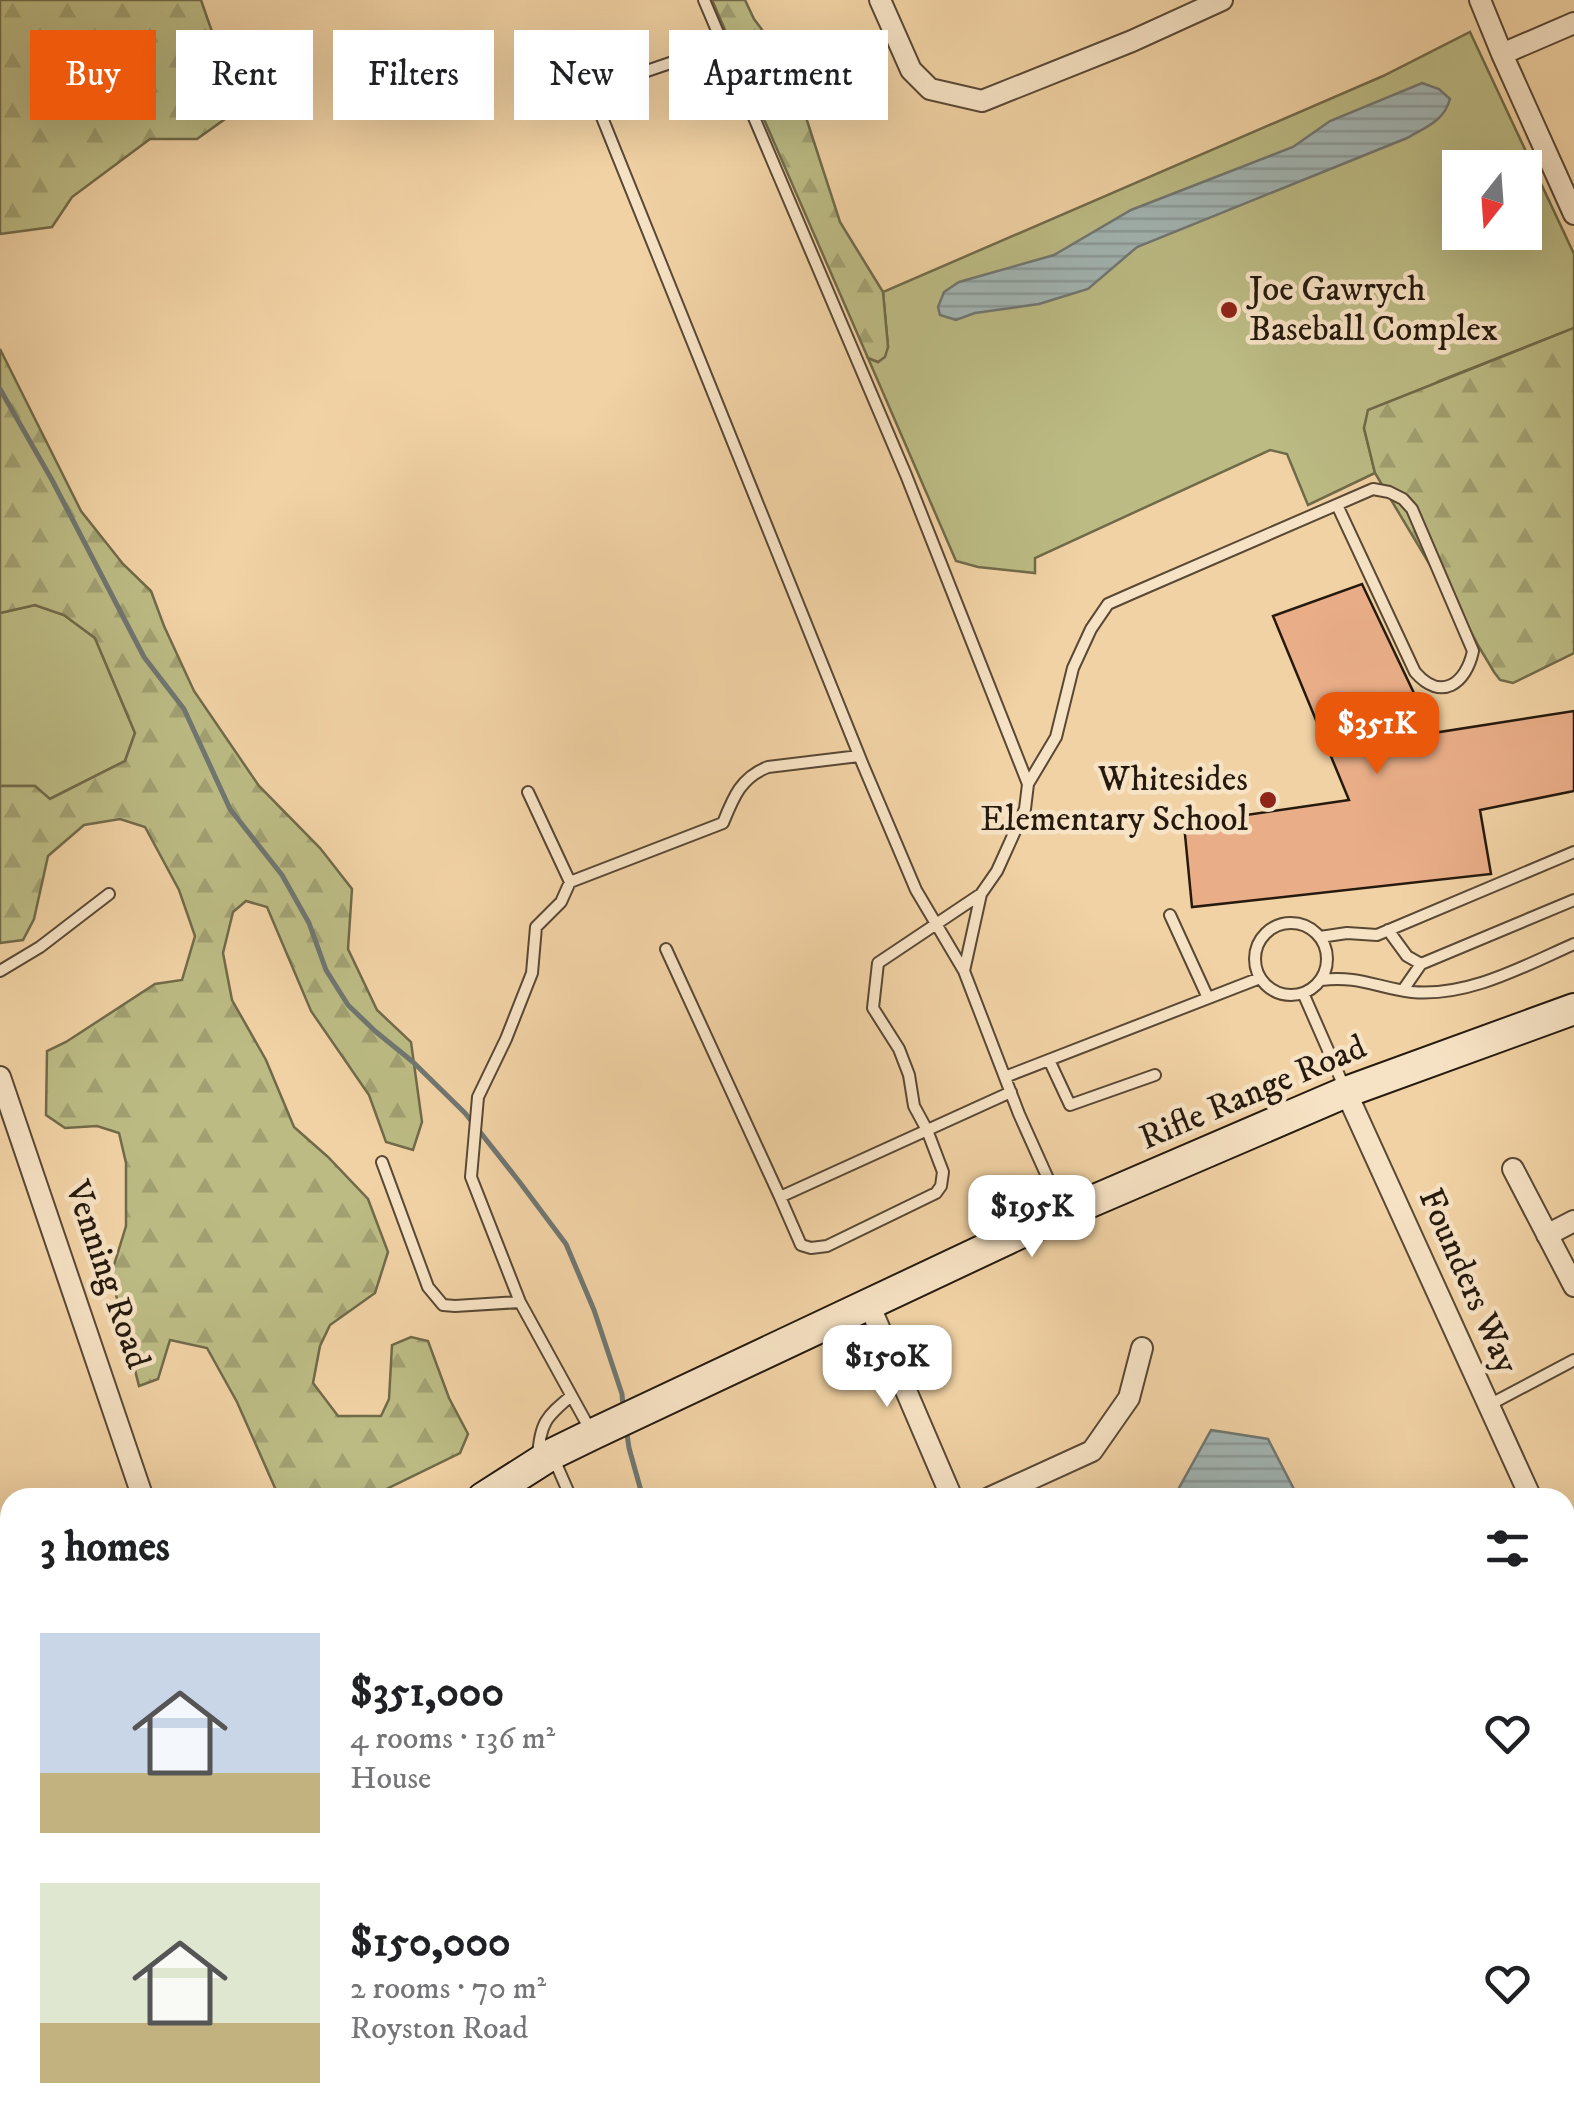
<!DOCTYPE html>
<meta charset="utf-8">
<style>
:root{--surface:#fff;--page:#f2f2f2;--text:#202124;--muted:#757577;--accent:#ea580c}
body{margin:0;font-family:"IM FELL DW Pica",serif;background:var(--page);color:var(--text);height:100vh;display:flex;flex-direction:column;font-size:38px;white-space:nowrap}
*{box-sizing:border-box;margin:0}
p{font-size:32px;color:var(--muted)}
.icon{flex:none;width:55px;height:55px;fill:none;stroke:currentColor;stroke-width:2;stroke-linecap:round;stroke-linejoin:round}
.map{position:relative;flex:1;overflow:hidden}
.side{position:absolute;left:0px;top:1488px;width:1575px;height:642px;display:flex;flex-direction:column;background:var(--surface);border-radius:30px 30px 0 0;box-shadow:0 10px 40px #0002}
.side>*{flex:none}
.guide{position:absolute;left:30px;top:30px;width:1000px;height:90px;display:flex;gap:20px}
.needle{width:65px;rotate:197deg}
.fabs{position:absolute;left:1442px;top:150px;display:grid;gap:20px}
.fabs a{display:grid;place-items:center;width:100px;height:100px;border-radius:0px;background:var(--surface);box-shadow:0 10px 40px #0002;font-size:50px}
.price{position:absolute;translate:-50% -85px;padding:0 22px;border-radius:20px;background:#fff;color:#222;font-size:32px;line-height:65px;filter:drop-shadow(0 2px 5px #0008)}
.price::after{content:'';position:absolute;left:50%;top:60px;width:30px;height:22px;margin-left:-15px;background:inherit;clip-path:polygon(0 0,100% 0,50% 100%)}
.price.active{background:var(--accent);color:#fff}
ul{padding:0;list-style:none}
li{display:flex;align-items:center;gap:30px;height:250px;padding:0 40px}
li span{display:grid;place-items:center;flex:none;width:280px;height:200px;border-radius:0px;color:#555}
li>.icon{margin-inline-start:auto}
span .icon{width:120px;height:120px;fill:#fffc;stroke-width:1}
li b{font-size:42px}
h2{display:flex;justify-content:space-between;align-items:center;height:120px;padding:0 40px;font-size:42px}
.chip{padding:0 35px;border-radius:0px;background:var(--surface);box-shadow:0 10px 40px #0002;font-size:35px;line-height:90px}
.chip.active{background:var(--accent);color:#fff}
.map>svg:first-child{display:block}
.green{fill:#bcbb84;stroke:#716a49;stroke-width:2.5;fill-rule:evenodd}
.forest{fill:url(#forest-firs);stroke:#716a49;stroke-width:2.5}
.water{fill:url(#water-rules);stroke:#707671;stroke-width:2.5}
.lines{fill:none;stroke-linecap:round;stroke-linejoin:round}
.stream{stroke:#707671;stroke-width:5}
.building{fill:#e9ae88;stroke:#261a0e;stroke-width:2.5}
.lane-casing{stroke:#594834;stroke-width:14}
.street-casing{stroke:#594834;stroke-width:24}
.secondary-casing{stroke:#261a0e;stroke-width:34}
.lane{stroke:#f6e2c4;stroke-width:10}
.street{stroke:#f6e2c4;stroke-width:20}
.secondary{stroke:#f6e2c4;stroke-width:30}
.poi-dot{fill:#8f2418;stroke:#f6e2c4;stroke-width:4}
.labels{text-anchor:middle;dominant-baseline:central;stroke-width:9;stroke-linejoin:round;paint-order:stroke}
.poi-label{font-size:35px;fill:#261a0e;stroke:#f6e2c4;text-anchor:start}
.street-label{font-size:35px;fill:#261a0e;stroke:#f6e2c4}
</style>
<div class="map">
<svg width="1574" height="2128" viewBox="0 0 1574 2128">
<defs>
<pattern id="forest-firs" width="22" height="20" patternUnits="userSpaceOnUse" patternTransform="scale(2.5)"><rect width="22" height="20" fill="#bcbb84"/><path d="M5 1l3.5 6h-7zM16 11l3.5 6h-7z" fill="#a1a071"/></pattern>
<pattern id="water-rules" width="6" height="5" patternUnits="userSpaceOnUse" patternTransform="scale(2.5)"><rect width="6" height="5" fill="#a1b4b3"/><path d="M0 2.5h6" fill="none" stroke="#8a9a99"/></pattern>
</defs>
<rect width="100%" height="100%" fill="#f1d2a4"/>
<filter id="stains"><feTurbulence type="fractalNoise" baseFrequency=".002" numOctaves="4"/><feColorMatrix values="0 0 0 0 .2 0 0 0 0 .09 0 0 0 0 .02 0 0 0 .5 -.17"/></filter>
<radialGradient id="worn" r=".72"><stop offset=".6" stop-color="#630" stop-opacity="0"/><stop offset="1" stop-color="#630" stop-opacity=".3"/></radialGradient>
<path class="green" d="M1470,32l104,222v74l-135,53 -75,47 11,45 -67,32 -21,-51 -17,-4 -235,108v15l-57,-6 -22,-6 -88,-203 10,4 10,-15 -5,-55 500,-216zM1460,168h65v64h-65z
M35,605l29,10 31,23 40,95 -10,28 -76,38 -14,-13h-35v-173z"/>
<path class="forest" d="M0,0h201l24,69v50l-28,20h-47l-78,58 -20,30 -52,7z
M712,0h33l9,19 26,35 21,48 39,120 43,70 5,55 -3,10 -7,5 -10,-4z
M1574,328v325l-61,30 -13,-3 -6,-8 -119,-199 -11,-45 4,-18z
M0,349l81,162 42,53 28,27 13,35 30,65 65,95 61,62 32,41 -4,60 29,61 34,32 11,80 -9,28 -27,-8 -17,-47 -58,-84 -44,-104 -21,-6 -13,11 -10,41 9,47 34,60 28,67 34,30 40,42 20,53 -13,41 -45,32 -10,21 -7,37 25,33h43l8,-17 3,-54 19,-8 17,4 21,57 19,36 -8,19 -90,44h-91l-42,-95 -30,-54 -37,-8 -12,39 -19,7 -28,-111 15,-49v-63l-7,-30 -22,-7 -32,2 -19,-13 1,-64 19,-9 89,-58 27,-4 13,-44 -16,-46 -34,-63 -25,-8 -36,6 -36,31 -14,63 -11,21 -23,3v-157h35l15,13 75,-38 10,-28 -40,-95 -31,-23 -29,-10 -35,8z"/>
<path class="water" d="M1422,83l17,6 11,10c-6,22 -24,28 -43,39l-270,109 -49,42 -49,15 -64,9 -19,7 -16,-5 -2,-8 6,-15 15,-10 95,-27 77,-45 162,-63 37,-26z
M1211,1430l57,9 30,58h-124z
M991,2120h332l-4,8h-325z"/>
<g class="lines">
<path class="stream" d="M0,389l52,91 92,177 40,52 46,100 52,66 27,48 17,47 22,35 27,26 38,31 52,51 53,67 48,64 28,66 28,84 1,13
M626,1427l3,21 14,50"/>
</g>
<path class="building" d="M1362,584l71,149 141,-22v80l-94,19 11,64 -299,33 -8,-83 165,-24 -76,-184z"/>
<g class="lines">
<g class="lane-casing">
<path id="lane" d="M704,0l202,475 122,309 -3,25 -28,62 -16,23 -103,69 -5,45 26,41 10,26 5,31 13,24 16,42 -2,14 -5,7 -109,53 -16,2 -10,-3 -21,-48 231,-105
M723,45l-132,45 272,675 53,125 48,81 55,143 44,98
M1028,784l28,-47 17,-69 18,-39 17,-25 25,-11 240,-104 16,3 14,7 9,10 61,142c-7,33 -32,51 -58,21l-78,-167
M570,882l153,-59c10,-25 18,-46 45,-56l91,-11
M1170,915l38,83
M1255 959a36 36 0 1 1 72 0a36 36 0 1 1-72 0Z
M1388,930l19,26 14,8
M1320,937l27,-4 30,2 197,-83
M666,949l114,248
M0,971l40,-24 69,-53
M964,971l17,-77
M1321,980c37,-5 57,8 91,12 57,5 112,-26 162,-48
M1403,990l18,-26 153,-64
M1303,993l43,98
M1049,1060l21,45 85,-30
M1005,1077l255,-99
M382,1162l46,125 15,18 12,1 65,-4 72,131
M520,1302l-49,-125 7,-80 28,-58 26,-66 4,-46 25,-25 9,-20 -42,-90
M1489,1405l85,-45
M538,1457c2,-34 8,-40 33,-61
M554,1459l17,39
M770,2128l22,-8"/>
</g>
<g class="street-casing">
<path id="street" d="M880,0l31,70 19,19 52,12 150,-60 90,-41
M1480,0l22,54 72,160
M1502,54l72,-31
M0,1077l143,421
M1346,1092l185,406
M1513,1169l61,117
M1547,1235l27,-14
M868,1302l84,196
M989,1498l103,-47 37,-53 13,-50
M1565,1573l9,20"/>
</g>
<g class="secondary-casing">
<path id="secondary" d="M483,1498l69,-44 41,-20 446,-210 307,-132 228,-83
M0,1815l10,-6
M365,2120l3,8"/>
</g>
<use href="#lane" class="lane"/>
<use href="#street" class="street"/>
<use href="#secondary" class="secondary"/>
</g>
<g class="poi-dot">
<circle cx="1229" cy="310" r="10"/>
<circle cx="1268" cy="800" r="10"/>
</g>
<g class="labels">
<g class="poi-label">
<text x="1249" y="290">Joe Gawrych<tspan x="1249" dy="40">Baseball Complex</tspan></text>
<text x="1248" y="780" text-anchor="end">Whitesides<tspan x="1248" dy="40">Elementary School</tspan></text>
</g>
<g class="street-label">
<text transform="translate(1253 1093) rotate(-23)">Rifle Range Road</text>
<text transform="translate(107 1275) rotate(71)">Venning Road</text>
<text transform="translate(1468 1281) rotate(66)">Founders Way</text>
</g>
</g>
<rect width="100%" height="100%" filter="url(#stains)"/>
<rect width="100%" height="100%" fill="url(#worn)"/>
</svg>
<div class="fabs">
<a><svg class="needle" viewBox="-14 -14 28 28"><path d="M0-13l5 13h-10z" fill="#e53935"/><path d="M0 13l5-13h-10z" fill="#757577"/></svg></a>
</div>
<b class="price active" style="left:1377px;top:777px">$351K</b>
<b class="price" style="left:1032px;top:1260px">$195K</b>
<b class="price" style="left:887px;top:1410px">$150K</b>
<div class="guide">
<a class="chip active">Buy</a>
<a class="chip">Rent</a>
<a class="chip">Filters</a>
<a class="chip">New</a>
<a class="chip">Apartment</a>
</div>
<section class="side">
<h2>3 homes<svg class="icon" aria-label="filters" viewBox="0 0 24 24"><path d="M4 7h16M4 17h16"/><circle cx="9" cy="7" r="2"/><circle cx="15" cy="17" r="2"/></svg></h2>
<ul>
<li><span style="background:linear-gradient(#c9d6e8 70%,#c2b280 0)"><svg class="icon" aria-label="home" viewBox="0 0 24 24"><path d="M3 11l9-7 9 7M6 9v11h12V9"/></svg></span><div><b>$351,000</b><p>4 rooms · 136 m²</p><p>House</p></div><svg class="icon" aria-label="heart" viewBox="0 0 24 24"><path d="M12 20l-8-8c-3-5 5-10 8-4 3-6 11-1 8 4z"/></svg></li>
<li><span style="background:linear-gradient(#dfe7d0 70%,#c2b280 0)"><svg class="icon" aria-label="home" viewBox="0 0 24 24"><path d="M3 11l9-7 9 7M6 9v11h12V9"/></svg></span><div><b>$150,000</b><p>2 rooms · 70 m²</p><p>Royston Road</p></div><svg class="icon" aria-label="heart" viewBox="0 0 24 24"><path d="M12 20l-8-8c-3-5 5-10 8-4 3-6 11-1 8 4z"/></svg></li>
</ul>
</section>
</div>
